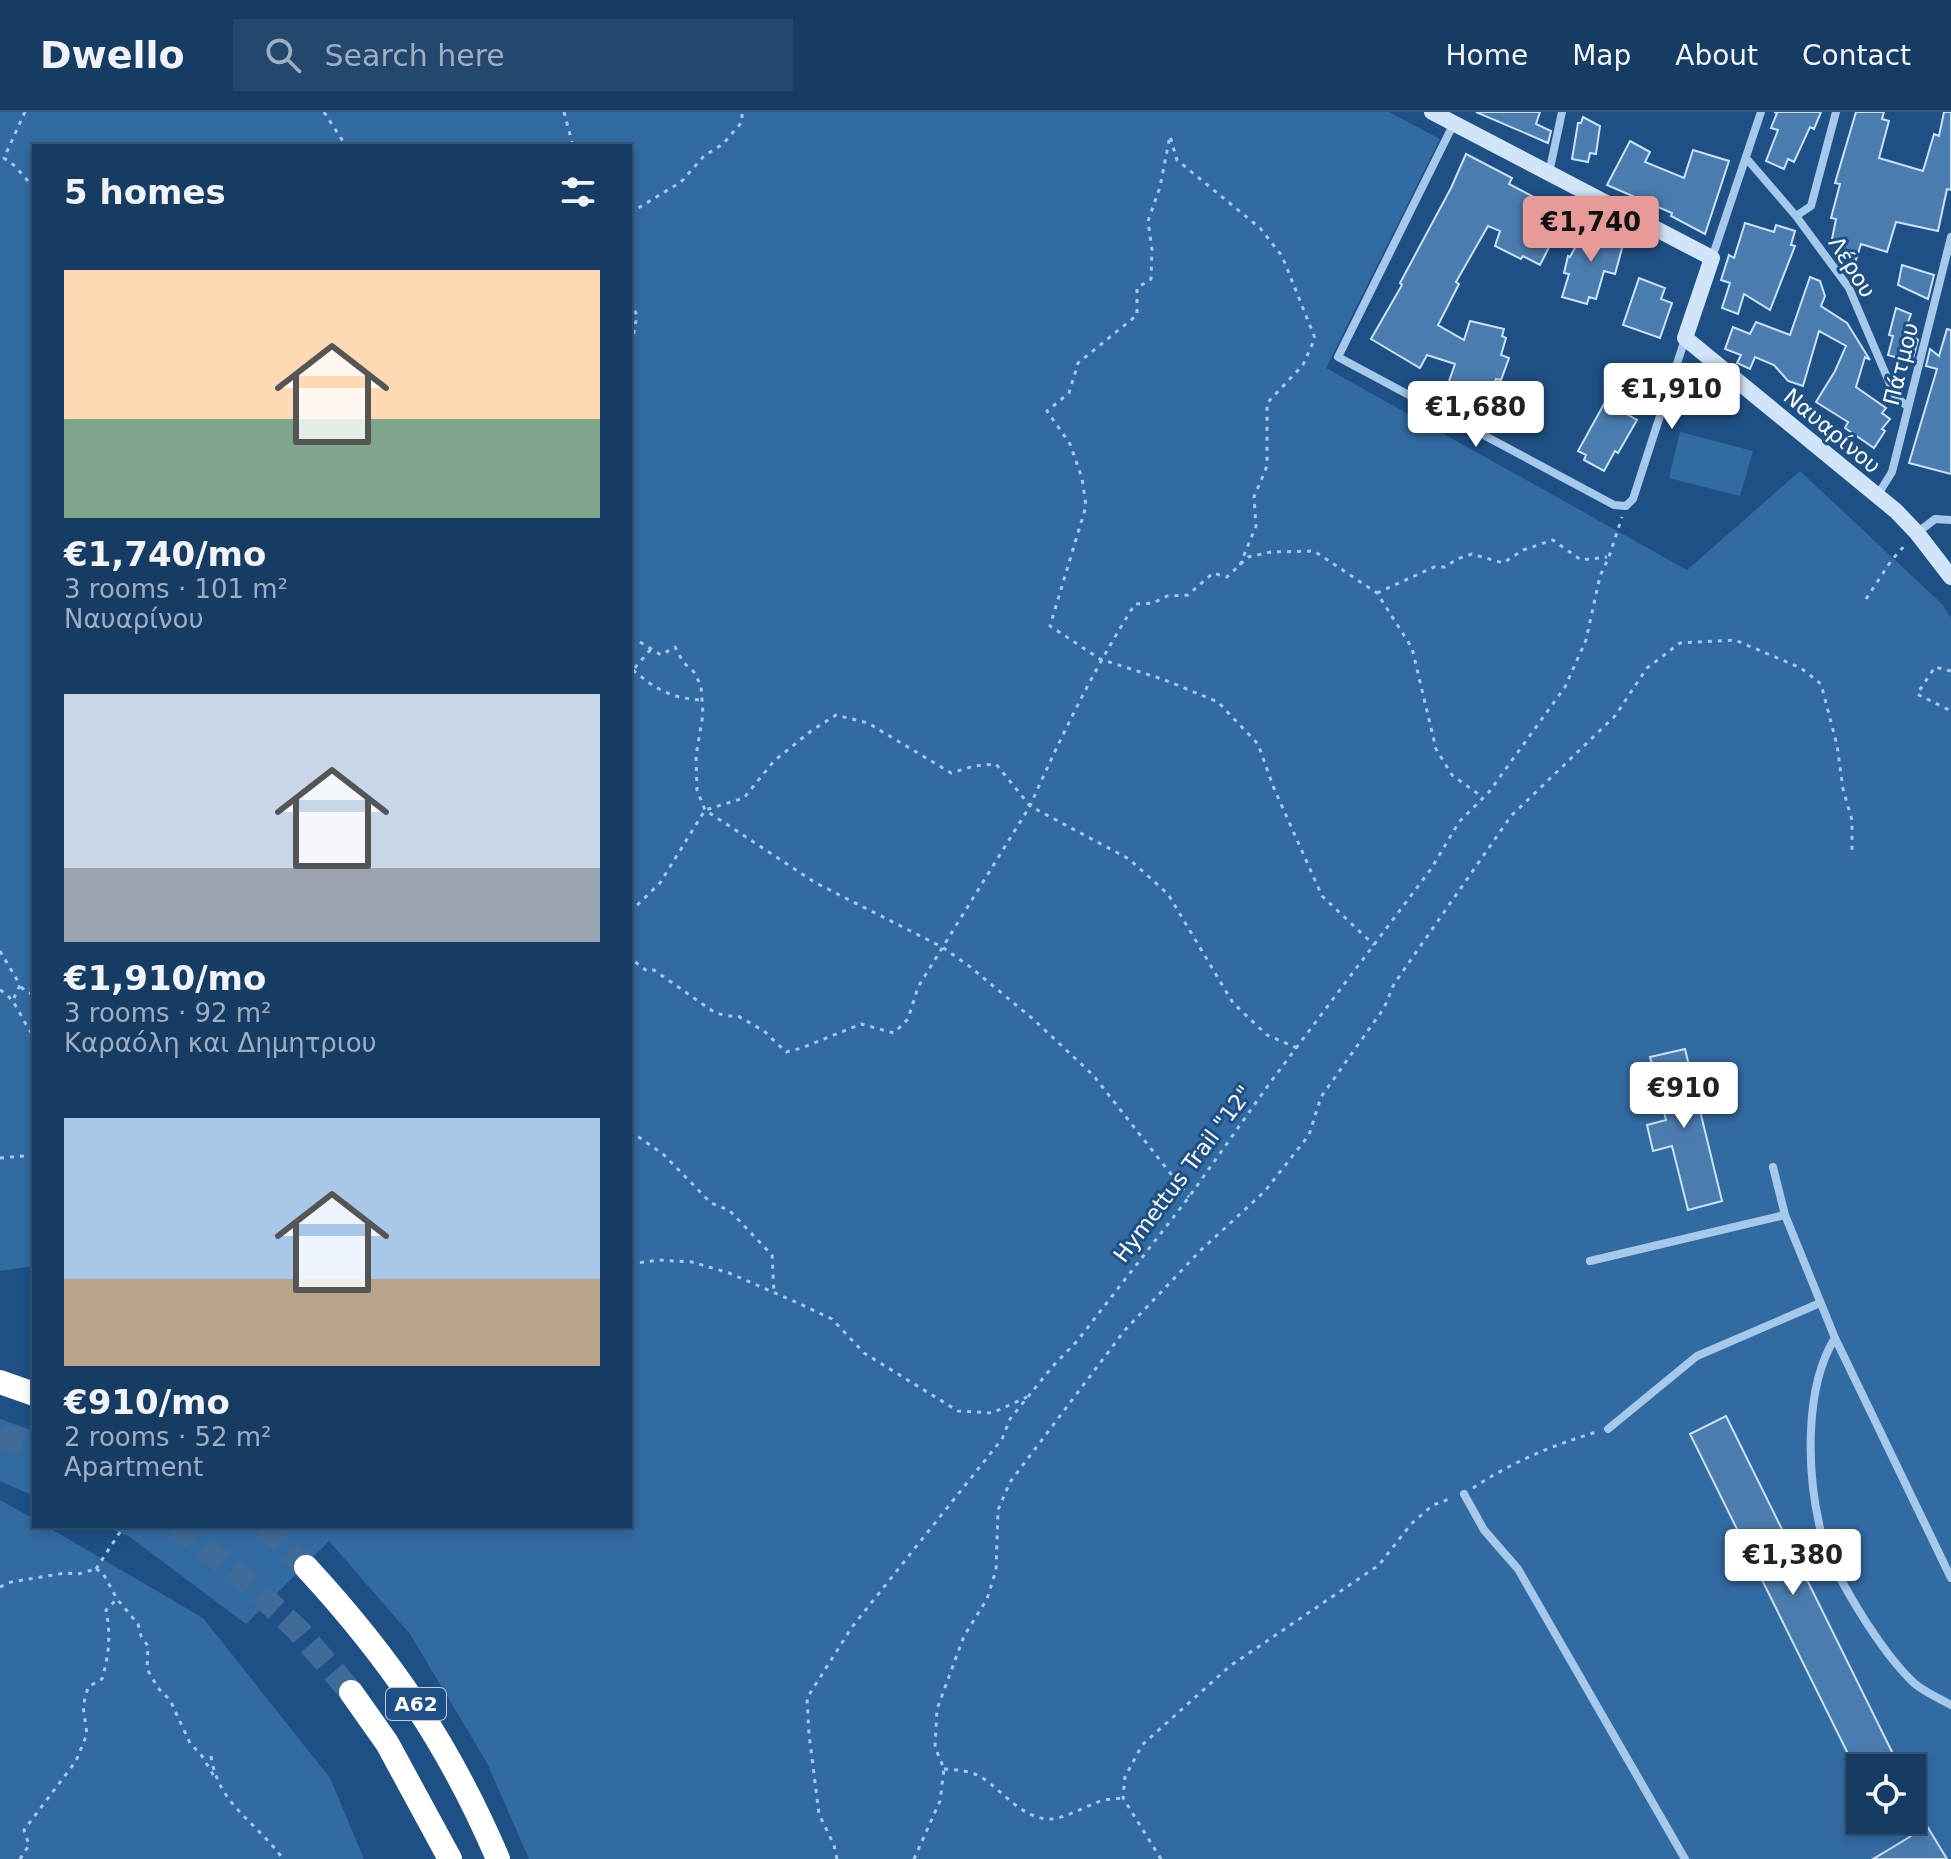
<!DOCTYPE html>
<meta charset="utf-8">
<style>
:root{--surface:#163c64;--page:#23476d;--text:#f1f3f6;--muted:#9eadbf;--line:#355678;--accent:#e69b98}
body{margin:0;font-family:"DejaVu Sans",sans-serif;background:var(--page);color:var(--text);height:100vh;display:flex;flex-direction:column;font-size:30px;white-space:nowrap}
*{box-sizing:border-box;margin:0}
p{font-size:26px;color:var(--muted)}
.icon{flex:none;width:44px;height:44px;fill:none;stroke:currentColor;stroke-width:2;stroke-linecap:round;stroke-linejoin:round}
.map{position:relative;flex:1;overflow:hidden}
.details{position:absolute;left:32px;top:32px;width:600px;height:1384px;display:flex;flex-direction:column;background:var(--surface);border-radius:0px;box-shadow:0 4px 12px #0003,0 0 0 2px var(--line)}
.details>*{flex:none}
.controls{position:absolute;left:1846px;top:1642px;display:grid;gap:16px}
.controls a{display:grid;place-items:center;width:80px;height:80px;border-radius:0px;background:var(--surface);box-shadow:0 4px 12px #0003,0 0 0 2px var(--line);font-size:40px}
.price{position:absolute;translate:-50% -68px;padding:0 18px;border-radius:8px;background:#fff;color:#222;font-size:26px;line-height:52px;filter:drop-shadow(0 2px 4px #0008)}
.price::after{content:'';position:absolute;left:50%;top:48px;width:24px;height:18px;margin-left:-12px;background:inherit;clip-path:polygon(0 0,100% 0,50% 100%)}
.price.on{background:var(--accent);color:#111}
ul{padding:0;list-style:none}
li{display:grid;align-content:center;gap:16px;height:424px;padding:0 32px}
li span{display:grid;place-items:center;height:248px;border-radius:0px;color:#555}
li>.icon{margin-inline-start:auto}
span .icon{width:144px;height:144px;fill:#fffc;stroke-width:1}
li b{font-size:34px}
h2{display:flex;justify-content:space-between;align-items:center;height:96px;padding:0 32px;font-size:34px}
header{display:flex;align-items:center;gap:48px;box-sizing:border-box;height:112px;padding:0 40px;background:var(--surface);border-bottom:2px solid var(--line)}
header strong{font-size:38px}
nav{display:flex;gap:44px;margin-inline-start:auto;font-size:28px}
.search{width:560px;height:72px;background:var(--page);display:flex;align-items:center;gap:20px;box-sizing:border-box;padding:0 28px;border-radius:0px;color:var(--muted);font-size:30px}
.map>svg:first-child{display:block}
.green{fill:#326aa2;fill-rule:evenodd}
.building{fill:#4b7caf;stroke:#cbe1f7;stroke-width:2}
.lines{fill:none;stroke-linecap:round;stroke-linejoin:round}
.highway-tunnel{stroke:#406a97;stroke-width:24;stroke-dasharray:24 12;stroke-linecap:butt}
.path{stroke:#a6c8ea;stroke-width:3;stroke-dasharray:4 6;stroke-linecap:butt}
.street{stroke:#a6c8ea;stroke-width:8}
.secondary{stroke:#d2e4f8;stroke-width:16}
.highway{stroke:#fff;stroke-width:24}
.labels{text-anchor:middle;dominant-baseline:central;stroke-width:6;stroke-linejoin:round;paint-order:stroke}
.shield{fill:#1e5085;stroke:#bccada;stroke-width:2}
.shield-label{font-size:20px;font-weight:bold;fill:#fff}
.street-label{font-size:22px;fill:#fff;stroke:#1e5085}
</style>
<header>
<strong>Dwello</strong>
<div class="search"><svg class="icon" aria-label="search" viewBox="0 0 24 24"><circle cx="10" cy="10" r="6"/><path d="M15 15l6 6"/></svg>Search here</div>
<nav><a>Home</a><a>Map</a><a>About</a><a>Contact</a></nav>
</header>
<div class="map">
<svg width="1951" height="1747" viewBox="0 0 1951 1747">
<rect width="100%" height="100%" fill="#1e5085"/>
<path class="green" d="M0,0h1389l51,27 -114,229 361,202 113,-99 143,134 8,13v1241h-1422l-42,-96 -77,-129 -81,-93 -83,83 -116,-87 -25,-11h525v-1380h-596v1120l-34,5zM1860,1656h52v52h-52z
M1680,320l73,19 -13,45 -71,-18z
M0,1307l34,12v65l-34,-15z
M0,1388l34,19v7h12l157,92 127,160 34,81h-364z"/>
<path class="building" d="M1476,0h64l-4,12 15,7 -3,12z
M1774,0h47l-7,17 -4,-2 -16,35 -6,-3 -4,10 -18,-8 12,-31 -7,-2 6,-15z
M1856,0h28l-2,7 7,2 -10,37 44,13 11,-37 5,2 5,-24h7v78l-4,-1 -9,42 -42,-9 -9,30 -26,-8 -7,22 -13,-6 1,-6 -10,-15 4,-20 -5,-1 9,-34 -5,-1z
M1583,5l17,9 -4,28 -6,-1 -2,9 -16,-3 6,-36h3z
M1630,29l20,11 -5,10 39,16 9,-28 36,11 -24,73 -34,-18 1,-3 -65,-28z
M1466,42l46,24 -3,6 38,20 2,-4 17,8 -5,10h3l-24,47 -17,-9 -2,3 -26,-13 5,-15 -12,-5 -32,56 3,2 -21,41 26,15 6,-19 34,8 -2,7 4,2 -5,17 8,3 -8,22 -5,-1 -2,8 -6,-2 -5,16 -18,-6 1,-5 -18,-6 7,-20 -28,-9 -7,13 -49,-29 31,-54 -2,-2 51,-95z
M1745,111l29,9 2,-7 19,6 -4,14 4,1 -25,64 -26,-16 -6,20 -16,-6 8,-25 -9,-3 8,-25 5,3z
M1587,113l15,4 -2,6 24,6 -9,33 -11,-3 -8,28 -7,-2 -2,7 -25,-7 7,-23 -5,-1 4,-17 2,1z
M1902,153l32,10 -6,24 -30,-14z
M1810,165l10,4 5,15 -4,10 26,17 23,37 -5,-3 -9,30 30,21 -4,5 8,6 -8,10 3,2 -11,17 -29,-20 3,-6 -32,-20 19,-31 11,-25 -27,-15 -16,55 -15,-5 -14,-16 -19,-8 -5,12 -13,-6 4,-8 -16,-6 8,-22 17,7 6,-12 34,13z
M1639,166l26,10 -4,11 11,4 -12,35 -37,-13z
M1896,196l15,6 -6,16 13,10 -6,22 -24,-7 5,-19 -4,-1z
M1947,217l4,1v144l-42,-11 28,-94 -11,-3 4,-17 9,7z
M1605,290l32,18 -19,33 -3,-2 -11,20 -20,-11 2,-5 -8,-4z
M1685,937l37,152 -34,9 -16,-64 -19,5 -6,-26 19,-5 -16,-63z
M1726,1304l174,352h-45l-165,-334z
M1927,1714l20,33h-74l30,-18z"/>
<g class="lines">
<path class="highway-tunnel" d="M0,1323l34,14
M175,1414l63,48 59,55 54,63
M264,1414l42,41"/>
<path class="path" d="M25,0l-21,46 11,8 19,22
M324,0l22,34
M564,0l9,34
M630,101l51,-31 23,-26 19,-12 19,-22v-10
M630,190l7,13 -7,41
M1240,453l16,-39 -2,-29 13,-31v-63l36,-38 12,-27 -33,-82 -22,-28 -83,-68 -7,-24 -10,51 -12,34 4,29 -1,29 -14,9v27l-59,48 -9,30 -22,18 23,33 12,34 4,28 -36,120 50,33 65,21 53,22 40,42 15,42 49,110 52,49
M1377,481l57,-26h11l12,-8 15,-5 31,9 20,-13 30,-10 28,20 26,-3
M1866,487l25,-38 15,-17
M630,530h10l21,13 14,-8 8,15 11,10 7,14 2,28 -7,42 1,34 8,20 111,73 126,64 27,19 64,53 60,56 96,122
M633,558c22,19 38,28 67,30
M1951,559l-16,-4 -18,27 34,17
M630,575l3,-17 18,-21
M630,800l30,-29 45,-73 39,-12 30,-37 37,-30 25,-16 32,8 83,50 23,-7 22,-2 34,42 -112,181 -10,32 -14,14 -33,-9 -59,24 -16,4 -22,-21 -26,-15h-12l-12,-4 -60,-42 -7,1 -17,-13
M0,839l20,34 -7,15
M21,875l7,6 6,1
M0,878c17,9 21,31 34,46
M1297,936l-30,-13 -34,-32 -65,-109 -39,-35 -99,-53c31,-70 64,-137 105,-202l18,-1 14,-7 21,-1 25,-22 14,4 21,-20 23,-5 43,-1 63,42 35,55 24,101 16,26 29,21
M630,1019l33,23 48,49 18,7 43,45 2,38
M0,1046l34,-3
M630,1152l29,-4 33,2 37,11 69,30 34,16 32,34 94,58 34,2 35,-16
M1473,1376c39,-26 78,-42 123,-56
M96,1457l7,4 14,26 21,25 3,12 7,10 -1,23 11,19 12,12 20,43 12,13 12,20
M96,1457l28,-43
M0,1475l11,-5 54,-9 13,1 18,-5
M211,1644c7,49 46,66 72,103
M944,1657c13,1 25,1 37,8 21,13 41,42 69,42 16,-1 32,-11 48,-17 7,-3 16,-3 24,-4
M20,1747l9,-14 -5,-15 52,-69 11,-27 -4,-28 5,-19 14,-8c7,-24 9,-44 4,-69l11,-11
M837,1747l-3,-14 -15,-31 -10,-80 -2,-36 45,-71 150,-188 8,-20 43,-53 25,-26 111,-143 83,-117 159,-211 28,-47 30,-30 76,-105 21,-47 14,-64 9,-19 13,-40
M914,1747l26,-58 4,-32 -9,-22 2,-38 27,-73 23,-37 9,-29 2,-60 12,-28 115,-152 75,-79 65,-60 44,-56 12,-38 63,-89 10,-24 117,-168 104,-100 32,-48 33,-25 55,-3 66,28 20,16 16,61 6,44 9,31v35
M1161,1747l-38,-61 2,-21 17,-32 88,-79 149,-101 32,-41 22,-19 19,-7"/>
<path class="street" d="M1454,11l-116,234 276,148 12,1 7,-7 52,-160
M1746,46l50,58 53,72 46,108 13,11
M1549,61l13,-61
M1796,104l15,-10 25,-94
M1712,146l49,-146
M1877,384l15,-24 59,-235
M1917,421l18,-14 16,1
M1773,1055l12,48 50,123 116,240
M1590,1149l195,-46
M1835,1226c-31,49 -28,134 -15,190 10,43 62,125 94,155 10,9 25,15 37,22
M1608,1317l89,-73 123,-53
M1464,1382l20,36 34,39 167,290"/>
<path class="secondary" d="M1432,0l280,146 -27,80 211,173 21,22 34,44"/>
<path class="highway" d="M0,1270l34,12
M306,1455c84,91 143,177 192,292
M351,1580l36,51 63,116"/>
</g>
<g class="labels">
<rect class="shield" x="386" y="1576" width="60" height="32" rx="6"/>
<g class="shield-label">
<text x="416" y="1592">Α62</text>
</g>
<g class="street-label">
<text transform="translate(1852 155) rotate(58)">Λέρου</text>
<text transform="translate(1901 252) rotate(-76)">Πάτμου</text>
<text transform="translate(1832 319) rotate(40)">Ναυαρίνου</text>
<text transform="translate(1183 1062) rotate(-53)">Hymettus Trail "12"</text>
</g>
</g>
</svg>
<div class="controls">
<a><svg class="icon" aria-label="locate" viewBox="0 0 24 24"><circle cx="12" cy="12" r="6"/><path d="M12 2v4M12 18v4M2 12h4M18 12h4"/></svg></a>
</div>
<b class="price on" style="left:1591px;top:152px">€1,740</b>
<b class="price" style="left:1672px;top:319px">€1,910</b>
<b class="price" style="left:1476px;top:337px">€1,680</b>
<b class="price" style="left:1684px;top:1018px">€910</b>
<b class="price" style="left:1793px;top:1485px">€1,380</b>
<section class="details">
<h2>5 homes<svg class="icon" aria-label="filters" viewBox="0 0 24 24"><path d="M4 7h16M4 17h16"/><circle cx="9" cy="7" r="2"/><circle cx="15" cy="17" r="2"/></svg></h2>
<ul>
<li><span style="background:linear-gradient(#ffd9b3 60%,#7fa58c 0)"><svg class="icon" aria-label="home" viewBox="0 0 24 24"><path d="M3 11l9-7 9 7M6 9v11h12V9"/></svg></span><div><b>€1,740/mo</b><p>3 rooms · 101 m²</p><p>Ναυαρίνου</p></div></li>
<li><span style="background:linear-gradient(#c9d6e8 70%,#9aa5b1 0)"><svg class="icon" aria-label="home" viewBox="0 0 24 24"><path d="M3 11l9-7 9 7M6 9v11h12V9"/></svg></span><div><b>€1,910/mo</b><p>3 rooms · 92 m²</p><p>Καραόλη και Δημητριου</p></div></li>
<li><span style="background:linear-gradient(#a9c7e8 65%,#b9a48a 0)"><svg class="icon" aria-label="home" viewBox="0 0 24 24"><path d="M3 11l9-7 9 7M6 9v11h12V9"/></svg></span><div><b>€910/mo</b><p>2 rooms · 52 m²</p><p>Apartment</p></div></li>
</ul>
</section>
</div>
